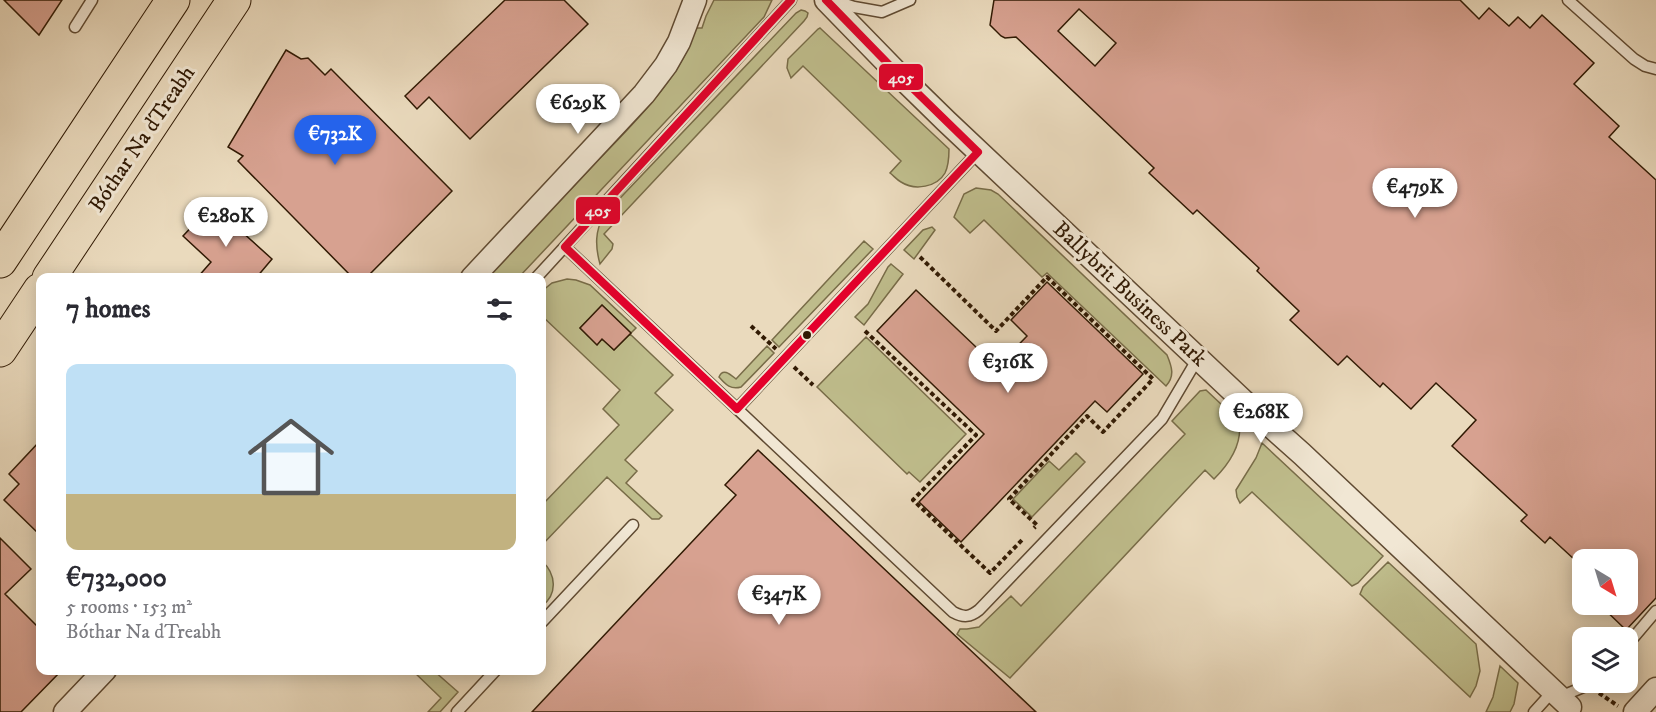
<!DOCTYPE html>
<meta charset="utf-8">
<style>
:root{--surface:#fff;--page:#f7f7f7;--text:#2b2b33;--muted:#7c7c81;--accent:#2563eb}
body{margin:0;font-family:"IM FELL DW Pica",serif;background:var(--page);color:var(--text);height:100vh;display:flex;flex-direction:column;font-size:22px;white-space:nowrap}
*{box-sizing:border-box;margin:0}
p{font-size:20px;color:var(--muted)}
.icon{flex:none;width:33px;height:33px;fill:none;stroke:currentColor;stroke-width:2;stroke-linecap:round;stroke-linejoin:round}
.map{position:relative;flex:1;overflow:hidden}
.panel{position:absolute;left:36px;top:273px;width:510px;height:402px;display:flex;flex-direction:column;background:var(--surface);border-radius:12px;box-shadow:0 3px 15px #0003}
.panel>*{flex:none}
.needle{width:39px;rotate:142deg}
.buttons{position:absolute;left:1572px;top:549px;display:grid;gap:12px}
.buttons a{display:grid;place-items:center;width:66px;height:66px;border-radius:12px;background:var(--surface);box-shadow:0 3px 15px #0003;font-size:30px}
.price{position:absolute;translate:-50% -51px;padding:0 14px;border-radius:21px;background:#fff;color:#222;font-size:20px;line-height:39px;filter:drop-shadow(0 2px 3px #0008)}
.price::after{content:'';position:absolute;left:50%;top:36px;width:18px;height:14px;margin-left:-9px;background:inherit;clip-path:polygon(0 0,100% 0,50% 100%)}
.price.active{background:var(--accent);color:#fff}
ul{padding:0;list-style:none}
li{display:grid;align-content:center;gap:12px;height:318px;padding:0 30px}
li span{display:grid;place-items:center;height:186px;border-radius:12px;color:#555}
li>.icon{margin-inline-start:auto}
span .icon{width:108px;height:108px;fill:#fffc;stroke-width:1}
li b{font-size:26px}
h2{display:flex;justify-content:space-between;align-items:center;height:72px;padding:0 30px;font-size:26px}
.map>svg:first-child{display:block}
.green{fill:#bfbd8c;stroke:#786c48;stroke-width:1.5}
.building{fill:#d7a190;stroke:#311a04;stroke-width:1.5;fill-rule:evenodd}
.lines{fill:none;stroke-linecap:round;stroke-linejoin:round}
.lane-casing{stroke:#5f4a32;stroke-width:13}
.street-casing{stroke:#5f4a32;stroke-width:25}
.highway-casing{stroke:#311a04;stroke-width:35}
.path{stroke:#311a04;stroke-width:4;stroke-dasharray:4.5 3;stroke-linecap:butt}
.lane{stroke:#f1e7d4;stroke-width:10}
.street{stroke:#f1e7d4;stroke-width:22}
.highway{stroke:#eadabd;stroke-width:33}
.bus-1-casing{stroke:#f1e7d4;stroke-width:12}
.bus-1{stroke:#e4002b;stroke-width:8}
.bus-dot{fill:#311a04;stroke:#f1e7d4;stroke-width:2}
.labels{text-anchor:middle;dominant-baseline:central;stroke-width:6;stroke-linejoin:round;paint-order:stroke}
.street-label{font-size:22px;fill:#311a04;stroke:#f1e7d4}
.line-badge{stroke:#f1e7d4;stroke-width:2}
.badge-label{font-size:16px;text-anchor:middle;font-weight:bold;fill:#fff}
</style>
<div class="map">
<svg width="1656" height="712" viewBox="0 0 1656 712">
<rect width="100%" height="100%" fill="#eadabd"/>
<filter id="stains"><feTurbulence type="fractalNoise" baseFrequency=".00333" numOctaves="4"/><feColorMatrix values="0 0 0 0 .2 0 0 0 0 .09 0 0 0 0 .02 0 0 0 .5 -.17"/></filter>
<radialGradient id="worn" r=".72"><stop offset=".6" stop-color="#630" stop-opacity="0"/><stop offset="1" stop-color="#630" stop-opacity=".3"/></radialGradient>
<path class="green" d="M714,0h58l-8,17 -245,260 -32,1c34,-36 68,-72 102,-108 35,-38 94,-91 106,-142h7l4,-12z
M801,10l4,1 3,2 -1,4 -3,4 -200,213 9,10 -1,5 -12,15c-5,-18 -5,-33 4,-49l192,-202z
M820,28l129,121c0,8 0,16 -4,24 -8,14 -30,18 -44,9 -4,-2 -7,-6 -11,-9l11,-12 -98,-95 -12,12 -4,-10 1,-9 30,-30z
M976,188l15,2 7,4 169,161c5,12 8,21 -1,31l-119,-113 -5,4 -58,-57 -14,13 -16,-16 10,-23z
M932,227l3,3 -21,29 -10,-9 19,-20z
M864,241l9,8 -94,98 -7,-7z
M891,264l12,10 -39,51 -9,-8 13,-13 20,-37z
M567,279l9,1 14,5 46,43 -5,5 -29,-28 -22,23 17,17 5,-6 12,11 16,-16 43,41 -18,18 18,17 -48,50 12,11 -11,12 36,33 -3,3h-7l-45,-42 -65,68v-40l77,-80 -16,-16 17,-19 -78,-74v-25l10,-8z
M866,337l100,97 -46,48 -11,-10 -2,2 -90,-87z
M767,346l7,7 -33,34c-10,3 -15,-2 -22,-10 4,-10 12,-2 17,2z
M1206,390l33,31c4,23 -10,43 -25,58l-9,-9 -195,208 -53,-44 3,-5h7l12,-2 32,-31 10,10 164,-172 -13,-13 28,-30z
M1262,443l121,113 -25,27 -6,3 -100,-94 -12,11 -3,-6 -1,-7 20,-32z
M1076,453l9,9 -53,55 -19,-18 36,-38 10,9z
M542,561c14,13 16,33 0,45z
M1388,562l88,82 4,27 -4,15 -6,11 -110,-103 3,-7z
M1500,666l18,17 -4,21 -4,8h-24l7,-15z
M413,671h21l24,21 -18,20h-12l13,-14z"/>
<path class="building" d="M4,0h58l-23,35z
M505,0h59l24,24 -118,115 -41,-42 -12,12 -12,-13z
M994,0h466l19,19 10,-11 20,18 9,-9 12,11 12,-13 52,48 -20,21 45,42 -10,11 47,43v418l-30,32 -27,-26h29v-44h-53l-25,-23 -5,6 -24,-22 6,-6 -75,-69 24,-26 -40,-37 -25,26 -28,-26 -3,4 -33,-31 -9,9 -48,-45 9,-9 -42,-40 2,-3 -62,-58 -4,4 -44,-41 5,-5 -138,-131 -11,1 -4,-2 -11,-11zM1079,9l37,34 -21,23 -37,-35z
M286,50l15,9 7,-1 17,17 6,-6 121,122 -86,87h-13l-115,-117 5,-5 -15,-9z
M212,205l60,54 -16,19h-59l14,-16 -28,-26z
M1047,282l96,92 -36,38 -12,-11 -134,141 -42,-40 65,-68 -107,-103 39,-41 81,77 30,-31 -16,-16z
M602,305l29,28 -17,17 -12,-11 -5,6 -17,-17z
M40,441v94l-36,-35 15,-16 -10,-10z
M758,450l278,262h-504l204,-217 -11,-10z
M0,538l31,31 -26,25 35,35v41h22l-41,42h-21z"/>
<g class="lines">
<g class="lane-casing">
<path id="lane" d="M833,0l21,7 28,5 28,-12
M1568,0l66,59 11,7 11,3
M75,27l17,-27
M565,247l388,365c11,6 17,5 26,-2l183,-191 36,-61
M536,278l255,-278
M737,409l241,-257
M542,622l91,-97
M1628,644l28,-33
M1560,697l28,-12 3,-3
M457,712l39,-42
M1534,712l19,-21"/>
</g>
<g class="street-casing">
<path id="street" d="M826,0l74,76 46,45 309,291 47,42 268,253
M472,278l172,-184 22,-29 13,-23 16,-42
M65,712l40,-42
M1635,712l21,-23"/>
</g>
<g class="highway-casing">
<path id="highway" d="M0,261l173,-261
M49,278l185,-278
M0,350l40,-60"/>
</g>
<path class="path" d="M920,257l76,74 51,-54 106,102 -50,53 -16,-16 -78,83 28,26 -3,3
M751,326l25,23
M865,331l111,104 -63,65 77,73 32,-33
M794,367l19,18
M1599,693l19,13"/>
<use href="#lane" class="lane"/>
<use href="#street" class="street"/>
<use href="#highway" class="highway"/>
<g class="bus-1-casing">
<path id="bus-1" d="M826,0l74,76 78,76
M737,409l-172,-162 226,-247
M737,409l241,-257"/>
</g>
<use href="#bus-1" class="bus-1"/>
</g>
<circle class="bus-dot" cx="807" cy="335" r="5"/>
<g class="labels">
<g class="street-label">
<text transform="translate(142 139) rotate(-56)">Bóthar Na dTreabh</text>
<text transform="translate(1130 294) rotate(43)">Ballybrit Business Park</text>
</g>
</g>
<g class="line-badge">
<rect x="878" y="63" width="46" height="28" rx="6" fill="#e4002b"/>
<rect x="575" y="196" width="46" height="29" rx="6" fill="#e4002b"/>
</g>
<g class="badge-label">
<text x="901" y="83">405</text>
<text x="598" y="216">405</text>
</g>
<rect width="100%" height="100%" filter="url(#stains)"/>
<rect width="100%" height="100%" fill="url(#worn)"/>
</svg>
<div class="buttons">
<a><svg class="needle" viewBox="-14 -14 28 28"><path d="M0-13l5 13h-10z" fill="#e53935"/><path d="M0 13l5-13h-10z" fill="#7c7c81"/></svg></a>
<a><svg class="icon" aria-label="layers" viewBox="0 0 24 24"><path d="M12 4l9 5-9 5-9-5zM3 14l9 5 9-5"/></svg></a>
</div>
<b class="price" style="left:578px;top:135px">€629K</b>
<b class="price active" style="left:335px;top:166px">€732K</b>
<b class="price" style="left:1415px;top:219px">€479K</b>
<b class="price" style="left:226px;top:248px">€280K</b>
<b class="price" style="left:1008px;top:394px">€316K</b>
<b class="price" style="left:1261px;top:444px">€268K</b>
<b class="price" style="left:779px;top:626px">€347K</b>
<section class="panel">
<h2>7 homes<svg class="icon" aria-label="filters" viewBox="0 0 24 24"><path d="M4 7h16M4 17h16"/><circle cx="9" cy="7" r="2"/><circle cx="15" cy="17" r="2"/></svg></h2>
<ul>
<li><span style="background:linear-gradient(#bfe0f5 70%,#c2b280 0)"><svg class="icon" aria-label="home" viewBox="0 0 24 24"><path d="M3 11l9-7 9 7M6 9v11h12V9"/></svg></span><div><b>€732,000</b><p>5 rooms · 153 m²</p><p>Bóthar Na dTreabh</p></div></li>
</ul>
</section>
</div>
